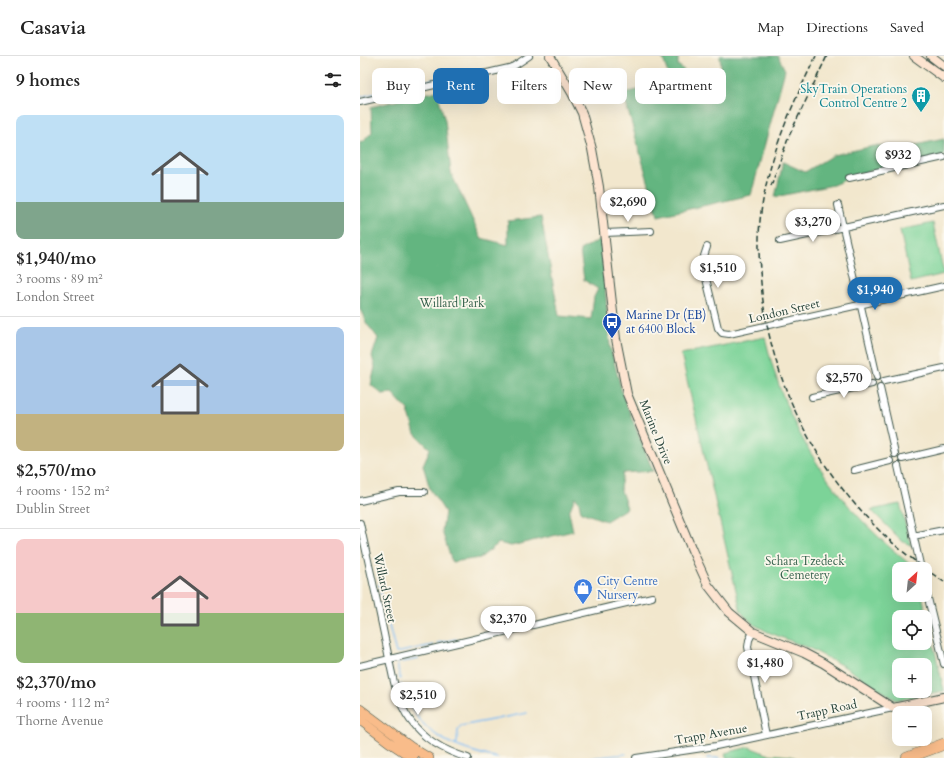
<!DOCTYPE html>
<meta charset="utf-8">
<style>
:root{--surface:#fff;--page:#f2f2f2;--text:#222;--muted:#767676;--line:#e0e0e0;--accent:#1f6fb2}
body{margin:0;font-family:Cardo,serif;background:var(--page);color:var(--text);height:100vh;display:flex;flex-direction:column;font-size:15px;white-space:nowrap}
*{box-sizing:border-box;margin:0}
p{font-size:13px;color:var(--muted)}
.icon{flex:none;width:22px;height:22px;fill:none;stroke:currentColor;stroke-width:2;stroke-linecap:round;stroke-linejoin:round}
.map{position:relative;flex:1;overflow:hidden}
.details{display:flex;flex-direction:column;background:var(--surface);width:360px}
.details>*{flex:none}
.top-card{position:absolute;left:12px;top:12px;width:380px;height:36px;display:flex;gap:8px}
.needle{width:26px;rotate:27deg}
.controls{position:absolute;left:532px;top:506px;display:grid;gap:8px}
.controls a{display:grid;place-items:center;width:40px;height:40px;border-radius:8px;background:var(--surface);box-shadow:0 4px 16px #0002;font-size:20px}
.price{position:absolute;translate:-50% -34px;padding:0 9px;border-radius:14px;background:#fff;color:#222;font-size:13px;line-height:26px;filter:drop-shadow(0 1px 2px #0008)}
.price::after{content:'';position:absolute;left:50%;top:24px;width:12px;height:9px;margin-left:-6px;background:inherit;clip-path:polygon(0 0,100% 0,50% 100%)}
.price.on{background:var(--accent);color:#fff}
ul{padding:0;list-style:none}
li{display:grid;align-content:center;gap:8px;height:212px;padding:0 16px}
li+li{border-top:1px solid var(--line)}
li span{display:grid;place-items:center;height:124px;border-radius:8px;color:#555}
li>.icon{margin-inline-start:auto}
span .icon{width:72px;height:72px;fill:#fffc;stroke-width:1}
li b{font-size:17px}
h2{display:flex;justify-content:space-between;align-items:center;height:48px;padding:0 16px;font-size:17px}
.pill{padding:0 14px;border-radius:8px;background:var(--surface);box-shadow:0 4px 16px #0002;font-size:14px;line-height:36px}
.pill.on{background:var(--accent);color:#fff}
header{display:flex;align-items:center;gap:24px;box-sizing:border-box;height:56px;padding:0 20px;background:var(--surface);border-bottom:1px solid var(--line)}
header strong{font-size:19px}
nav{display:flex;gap:22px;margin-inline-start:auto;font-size:14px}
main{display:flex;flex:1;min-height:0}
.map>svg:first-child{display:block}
.green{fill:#7bd398;stroke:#4d8866;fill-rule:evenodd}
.forest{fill:#64b580;stroke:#42795a}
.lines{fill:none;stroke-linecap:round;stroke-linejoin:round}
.stream{stroke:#81bef4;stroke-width:1.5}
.street-casing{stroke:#3f564b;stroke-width:8}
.secondary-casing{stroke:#3f564b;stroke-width:10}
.primary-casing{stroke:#3f564b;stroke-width:10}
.highway-casing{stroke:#3f564b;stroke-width:12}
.street{stroke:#fff;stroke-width:6}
.secondary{stroke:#fde4d0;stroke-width:8}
.primary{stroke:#f9bc8a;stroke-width:9}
.highway{stroke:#f9bc8a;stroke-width:11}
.rail{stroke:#1f3d34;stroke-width:1.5;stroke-dasharray:6 3;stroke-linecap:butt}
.labels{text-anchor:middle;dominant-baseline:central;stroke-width:3.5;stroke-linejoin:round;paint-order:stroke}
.culture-label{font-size:12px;fill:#0d838f;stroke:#fbf7ec;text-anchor:end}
.park-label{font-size:12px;fill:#36624d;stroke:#fbf7ec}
.street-label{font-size:12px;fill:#1f3d34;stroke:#fbf7ec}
.transit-label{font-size:12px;fill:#164399;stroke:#fbf7ec;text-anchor:start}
.shop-label{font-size:12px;fill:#366cbe;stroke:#fbf7ec;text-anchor:start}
</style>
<header>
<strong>Casavia</strong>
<nav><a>Map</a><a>Directions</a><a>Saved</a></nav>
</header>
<main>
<section class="details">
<h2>9 homes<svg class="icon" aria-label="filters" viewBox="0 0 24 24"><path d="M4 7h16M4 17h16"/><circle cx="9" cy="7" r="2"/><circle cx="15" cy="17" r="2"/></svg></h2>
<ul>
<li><span style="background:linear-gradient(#bfe0f5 70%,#7fa58c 0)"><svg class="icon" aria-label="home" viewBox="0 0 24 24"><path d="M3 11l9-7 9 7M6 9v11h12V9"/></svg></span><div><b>$1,940/mo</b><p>3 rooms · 89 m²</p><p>London Street</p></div></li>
<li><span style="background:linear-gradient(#a9c7e8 70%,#c2b280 0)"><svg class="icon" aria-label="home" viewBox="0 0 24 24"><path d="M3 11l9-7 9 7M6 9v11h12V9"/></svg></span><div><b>$2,570/mo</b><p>4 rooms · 152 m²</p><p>Dublin Street</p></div></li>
<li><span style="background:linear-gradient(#f6c9c9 60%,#8fb573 0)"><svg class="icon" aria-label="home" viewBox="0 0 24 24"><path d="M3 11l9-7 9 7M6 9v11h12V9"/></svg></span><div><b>$2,370/mo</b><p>4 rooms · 112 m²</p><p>Thorne Avenue</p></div></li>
</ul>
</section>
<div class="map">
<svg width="584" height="702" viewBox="0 0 584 702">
<rect width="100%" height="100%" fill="#fbf7ec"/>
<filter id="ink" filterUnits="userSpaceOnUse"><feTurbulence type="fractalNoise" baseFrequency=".025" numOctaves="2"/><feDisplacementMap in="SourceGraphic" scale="8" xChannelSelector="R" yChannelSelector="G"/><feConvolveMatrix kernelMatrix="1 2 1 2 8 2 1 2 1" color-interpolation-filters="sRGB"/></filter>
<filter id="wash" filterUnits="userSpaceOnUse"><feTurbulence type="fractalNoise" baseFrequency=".012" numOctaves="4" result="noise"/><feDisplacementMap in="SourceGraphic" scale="16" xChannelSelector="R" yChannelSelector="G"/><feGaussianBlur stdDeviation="0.9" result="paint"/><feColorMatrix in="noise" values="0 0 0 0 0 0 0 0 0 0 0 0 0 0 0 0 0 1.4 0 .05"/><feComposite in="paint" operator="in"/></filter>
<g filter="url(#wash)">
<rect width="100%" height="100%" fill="#f2e7cd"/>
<path class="green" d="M573,167l11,51 -33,8 -11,-52z
M405,281c22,97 72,171 151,232h-17v26h23l22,96 -48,9 -51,-33 -34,-18 -43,-17 -15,-8 -12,-12 -60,-258zM539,561h26v26h-26zM539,609h26v26h-26z
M540,448l11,42 -9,-5 -31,-31z
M389,691l18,7 24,2 5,2h-70l-1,-5z"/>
<path class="forest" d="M302,0h16v9l15,13 28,-11 -1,-11h58l7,14 -34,125 -93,21 -35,-123 48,-10z
M77,35l8,30 6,52 30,65 27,7v-24l33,-4 18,99 32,3 3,-22 4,-8 -14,-9 -4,-30 21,-11 9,107 13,50 30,75 -30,2 -3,15 7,20 -21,13 -25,-9 -2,-10 -4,-5 -6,15 4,19 -62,15 -12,-3 -19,15 -28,4 -10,-31 3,-19 -15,-23 -7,-24 7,-16 -15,-15 -7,-24 -16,-17 -10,1 -11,-9 4,-18 -3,-11 6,-18 -11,-14 -7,-15v-167h3l9,-10 -1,-25z
M584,83v17l-83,17 -28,12 -58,12 8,-35 22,10 28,-17 41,-9 27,2z"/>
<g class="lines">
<path class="stream" d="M26,34l49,-11
M0,41l21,-5
M19,528l5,22
M25,554l11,43 37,-8
M77,587l19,-4
M40,623l-3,-16 21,-4
M41,628c3,7 5,14 8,20 19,36 53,46 89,54
M94,688l3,-1 1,-13 3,-4 66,-13
M231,702l35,-4
M347,702h12"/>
</g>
</g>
<g filter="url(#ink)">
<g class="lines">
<g class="street-casing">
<path id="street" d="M0,46l149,-34 5,-2 15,-10
M489,122l95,-21
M478,149l39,172
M245,177l46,-2
M420,185l164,-36
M347,191l-5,15 16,66 4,5 7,1 215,-48
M524,325l60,-13
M520,332l15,66
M452,341l60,-13
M542,403l42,-10
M538,410l23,103
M494,414l36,-9
M0,445l39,-9h25
M0,467c8,38 17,77 25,116 6,27 9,59 25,81 14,20 35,31 58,38
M553,480l31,-6
M565,530l19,78
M393,576l-4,8 -1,7 18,88
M0,610l292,-69
M565,673h1
M276,702l80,-12 177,-38 8,5"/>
</g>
<g class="secondary-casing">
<path id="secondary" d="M190,0l22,37 10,20 10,36 7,38 17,152 11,55 65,156 16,35 21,27 24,20 51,21 19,10 70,45 51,-11
M554,0l30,22
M571,0l13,10"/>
</g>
<g class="primary-casing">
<path id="primary" d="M0,653l51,38 18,11
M0,664l29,22 24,16"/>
</g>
<g class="highway-casing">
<path id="highway" d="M547,702l37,-14"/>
</g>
<use href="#street" class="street"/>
<use href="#secondary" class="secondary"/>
<use href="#primary" class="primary"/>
<use href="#highway" class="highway"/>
<path class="rail" d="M456,0c-24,49 -45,95 -54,150 -5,28 -3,58 0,87 10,88 51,171 114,234 20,21 44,38 68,55
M411,130l18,-50 38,-80"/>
</g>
</g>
<defs>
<g id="building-pin" transform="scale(1)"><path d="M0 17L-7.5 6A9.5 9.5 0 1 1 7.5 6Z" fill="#0f9aa8" stroke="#fbf7ec"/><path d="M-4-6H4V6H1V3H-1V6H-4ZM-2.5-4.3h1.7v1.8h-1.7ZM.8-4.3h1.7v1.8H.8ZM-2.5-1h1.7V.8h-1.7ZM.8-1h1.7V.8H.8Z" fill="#fff"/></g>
<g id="bus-pin" transform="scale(1)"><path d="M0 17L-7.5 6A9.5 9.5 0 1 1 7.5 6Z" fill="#1a4fb4" stroke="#fbf7ec"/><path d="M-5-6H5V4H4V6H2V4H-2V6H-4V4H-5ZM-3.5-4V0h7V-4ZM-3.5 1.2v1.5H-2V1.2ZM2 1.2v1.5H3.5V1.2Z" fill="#fff"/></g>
<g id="shop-pin" transform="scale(1)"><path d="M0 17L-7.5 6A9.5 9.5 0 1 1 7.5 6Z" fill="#3f7fe0" stroke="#fbf7ec"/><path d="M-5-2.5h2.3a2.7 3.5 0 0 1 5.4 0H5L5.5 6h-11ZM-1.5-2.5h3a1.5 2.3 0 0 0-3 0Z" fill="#fff"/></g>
</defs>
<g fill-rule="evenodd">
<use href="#building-pin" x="561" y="40"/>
<use href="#bus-pin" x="252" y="266"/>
<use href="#shop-pin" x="223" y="532"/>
</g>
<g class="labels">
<g class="culture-label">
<text x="547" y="33">SkyTrain Operations<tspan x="547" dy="14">Control Centre 2</tspan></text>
</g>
<g class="park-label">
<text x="92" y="247">Willard Park</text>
<text x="445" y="505">Schara Tzedeck<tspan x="445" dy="14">Cemetery</tspan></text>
</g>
<g class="street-label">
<text transform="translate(424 255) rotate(-13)">London Street</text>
<text transform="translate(296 376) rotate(68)">Marine Drive</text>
<text transform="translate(25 532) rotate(78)">Willard Street</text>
<text transform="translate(467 654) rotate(-12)">Trapp Road</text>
<text transform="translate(351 678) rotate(-10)">Trapp Avenue</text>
</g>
<g class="transit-label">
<text x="266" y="259">Marine Dr (EB)<tspan x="266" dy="14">at 6400 Block</tspan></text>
</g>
<g class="shop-label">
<text x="237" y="525">City Centre<tspan x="237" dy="14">Nursery</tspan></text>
</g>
</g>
</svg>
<div class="controls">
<a><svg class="needle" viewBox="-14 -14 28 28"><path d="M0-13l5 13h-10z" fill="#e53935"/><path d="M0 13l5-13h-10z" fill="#767676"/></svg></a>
<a><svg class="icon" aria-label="locate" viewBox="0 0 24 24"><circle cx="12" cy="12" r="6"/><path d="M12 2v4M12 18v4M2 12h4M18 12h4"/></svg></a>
<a>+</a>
<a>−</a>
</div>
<b class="price" style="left:538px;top:120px">$932</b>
<b class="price" style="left:268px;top:167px">$2,690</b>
<b class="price" style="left:453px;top:187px">$3,270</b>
<b class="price" style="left:358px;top:233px">$1,510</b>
<b class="price on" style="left:515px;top:255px">$1,940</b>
<b class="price" style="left:484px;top:343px">$2,570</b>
<b class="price" style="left:148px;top:584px">$2,370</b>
<b class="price" style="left:405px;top:628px">$1,480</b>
<b class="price" style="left:58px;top:660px">$2,510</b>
<div class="top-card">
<a class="pill">Buy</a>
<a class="pill on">Rent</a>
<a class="pill">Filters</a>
<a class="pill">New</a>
<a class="pill">Apartment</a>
</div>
</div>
</main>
